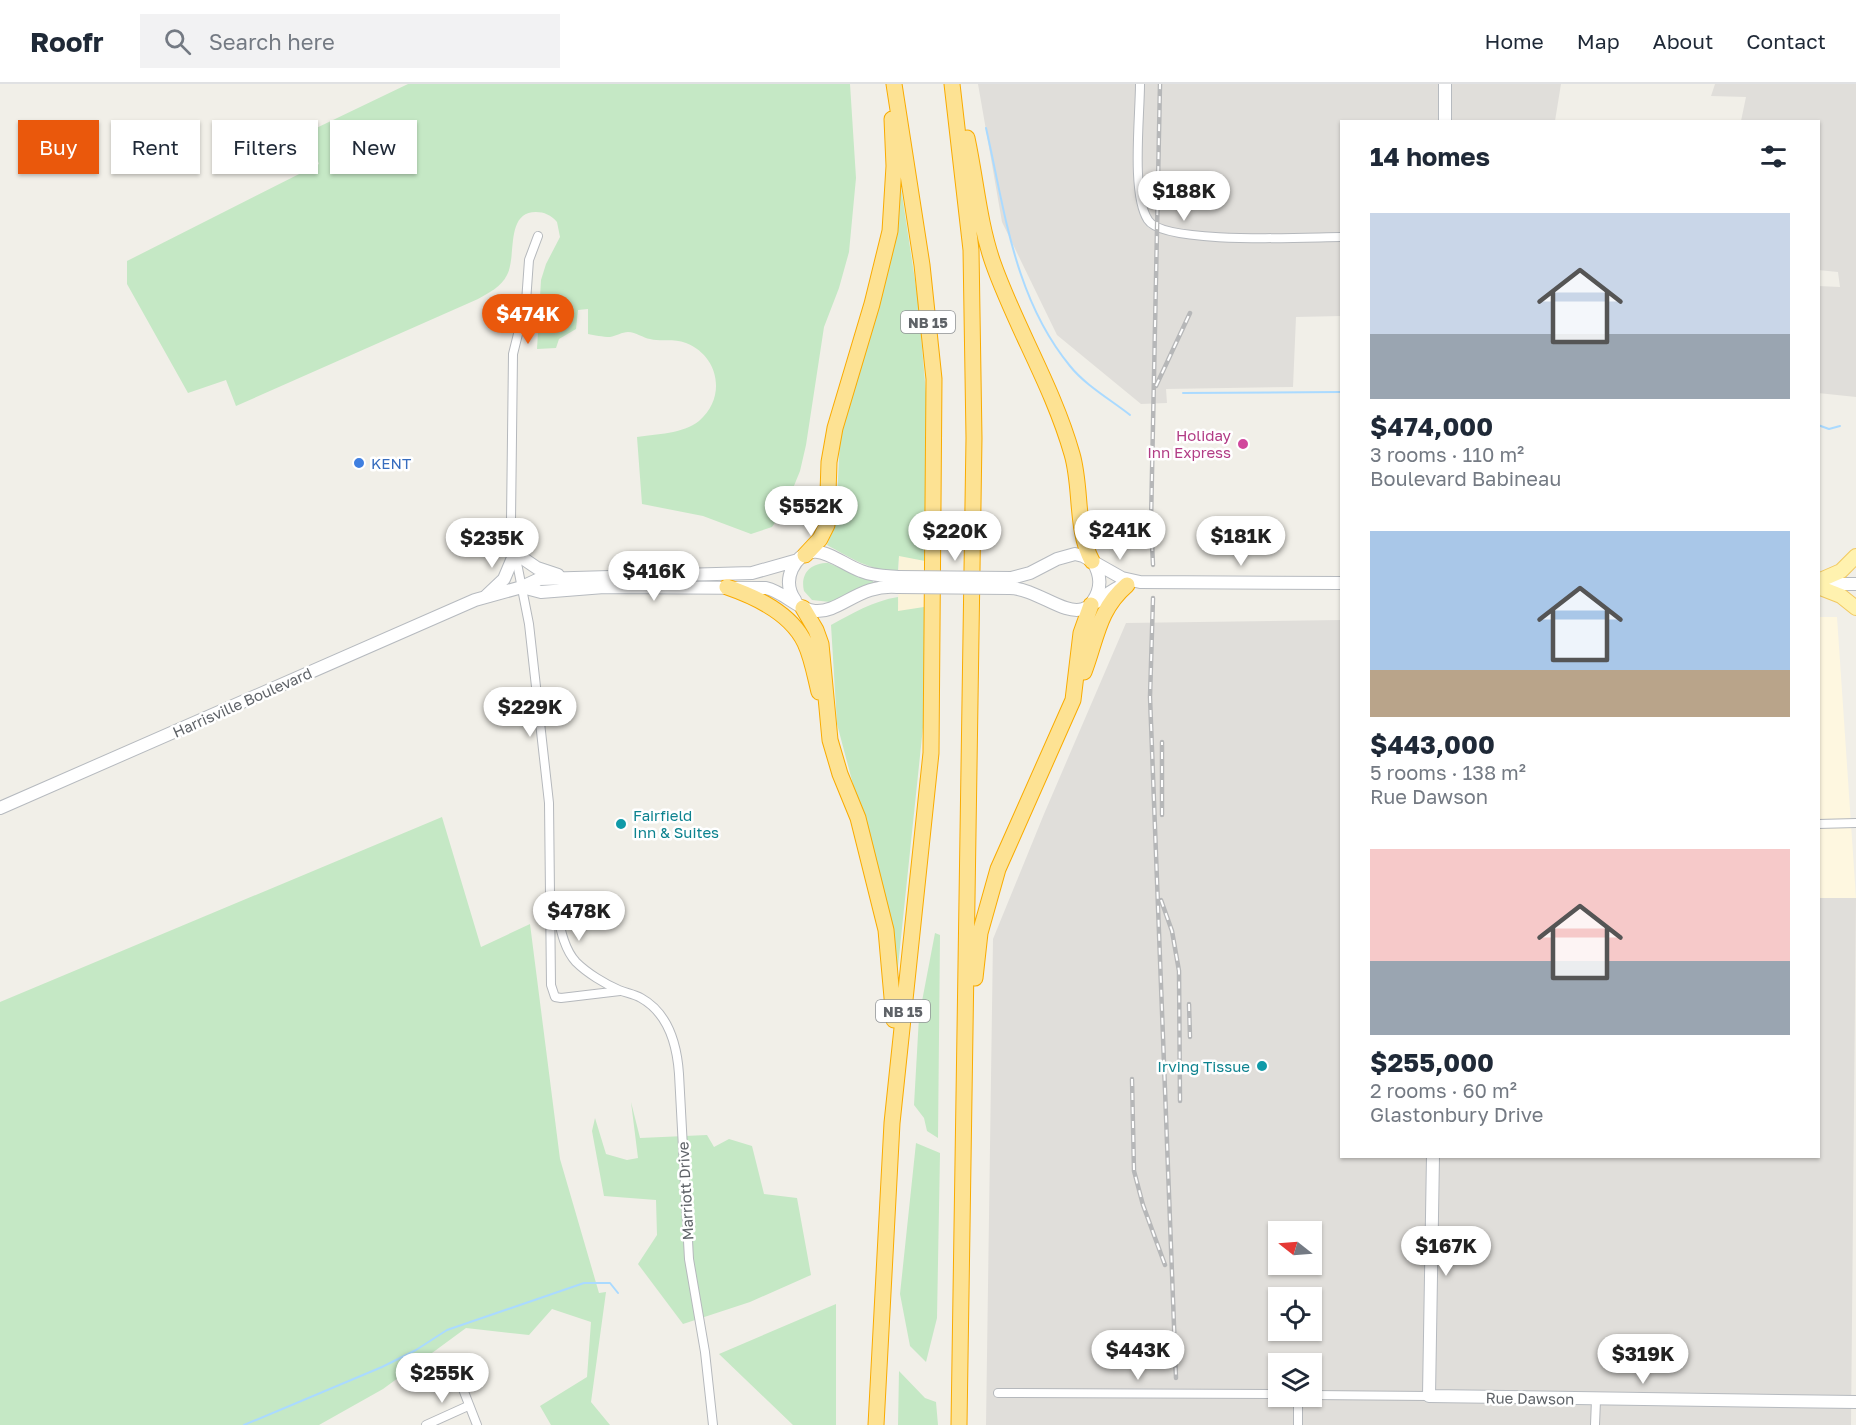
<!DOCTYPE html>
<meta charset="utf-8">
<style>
:root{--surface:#fff;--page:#f2f2f3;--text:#1f2937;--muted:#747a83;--line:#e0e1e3;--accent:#ea580c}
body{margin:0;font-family:"Golos Text",sans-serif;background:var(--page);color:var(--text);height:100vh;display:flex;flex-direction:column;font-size:22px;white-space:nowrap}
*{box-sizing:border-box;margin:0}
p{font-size:20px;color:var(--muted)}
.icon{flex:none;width:33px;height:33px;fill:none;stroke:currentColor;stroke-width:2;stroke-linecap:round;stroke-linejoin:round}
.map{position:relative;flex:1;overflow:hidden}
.sheet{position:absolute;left:1340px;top:36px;width:480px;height:1038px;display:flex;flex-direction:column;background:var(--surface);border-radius:0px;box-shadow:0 2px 4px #0004}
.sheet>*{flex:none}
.top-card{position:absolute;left:18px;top:36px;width:570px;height:54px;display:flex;gap:12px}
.needle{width:39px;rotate:287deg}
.controls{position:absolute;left:1268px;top:1137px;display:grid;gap:12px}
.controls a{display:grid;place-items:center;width:54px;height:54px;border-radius:0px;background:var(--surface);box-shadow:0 2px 4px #0004;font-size:30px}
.price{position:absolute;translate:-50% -51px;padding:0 14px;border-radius:21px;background:#fff;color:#222;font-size:20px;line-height:39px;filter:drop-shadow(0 2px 3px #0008)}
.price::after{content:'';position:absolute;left:50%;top:36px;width:18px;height:14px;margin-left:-9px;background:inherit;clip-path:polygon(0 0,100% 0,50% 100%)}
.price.on{background:var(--accent);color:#fff}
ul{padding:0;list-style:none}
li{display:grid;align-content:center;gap:12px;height:318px;padding:0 30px}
li span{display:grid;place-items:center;height:186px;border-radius:0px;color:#555}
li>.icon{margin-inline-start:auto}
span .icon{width:108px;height:108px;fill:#fffc;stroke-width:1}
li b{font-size:26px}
h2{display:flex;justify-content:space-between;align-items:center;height:72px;padding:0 30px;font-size:26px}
.tag{padding:0 21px;border-radius:0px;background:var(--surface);box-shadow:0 2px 4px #0004;font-size:21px;line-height:54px}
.tag.on{background:var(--accent);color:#fff}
header{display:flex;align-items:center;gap:36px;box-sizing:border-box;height:84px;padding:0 30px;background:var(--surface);border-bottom:2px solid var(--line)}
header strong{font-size:28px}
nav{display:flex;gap:33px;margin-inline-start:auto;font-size:21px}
.search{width:420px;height:54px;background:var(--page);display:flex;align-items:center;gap:15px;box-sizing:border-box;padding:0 21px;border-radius:0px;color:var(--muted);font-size:22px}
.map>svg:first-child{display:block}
.commercial{fill:#fef7e0}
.industrial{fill:#e0deda;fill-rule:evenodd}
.green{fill:#c5e8c5}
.sand{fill:#fbf3d9}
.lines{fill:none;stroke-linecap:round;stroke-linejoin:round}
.stream{stroke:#aadaff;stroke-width:2}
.street-casing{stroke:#b5b8bc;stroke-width:10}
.secondary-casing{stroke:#b6babf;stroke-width:14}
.primary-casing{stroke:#f2c960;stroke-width:16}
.highway-casing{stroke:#f9ab00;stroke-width:17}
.street{stroke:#fff;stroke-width:8}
.secondary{stroke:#fff;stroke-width:12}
.primary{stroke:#fff2af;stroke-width:14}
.highway{stroke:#fde293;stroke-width:15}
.rail-casing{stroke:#b6b7b8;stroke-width:4.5}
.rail{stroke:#fff;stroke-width:2;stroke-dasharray:7;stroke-linecap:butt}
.secondary-bridge-casing{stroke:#b6babf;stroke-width:14;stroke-linecap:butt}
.secondary-bridge{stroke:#fff;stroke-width:12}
.hotel-dot{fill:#d1479c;stroke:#fff;stroke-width:2}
.shop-dot{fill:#3f7fe0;stroke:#fff;stroke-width:2}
.culture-dot{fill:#0f9aa8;stroke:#fff;stroke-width:2}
.labels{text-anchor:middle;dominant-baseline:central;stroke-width:5;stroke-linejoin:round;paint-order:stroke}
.shield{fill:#fff;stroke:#8f9295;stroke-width:1.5}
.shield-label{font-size:14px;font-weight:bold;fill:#5f6368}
.hotel-label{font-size:15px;fill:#b23c85;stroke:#fff;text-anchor:end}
.shop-label{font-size:15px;fill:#366cbe;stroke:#fff;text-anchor:start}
.street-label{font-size:15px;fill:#5f6368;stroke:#fff}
.culture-label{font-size:15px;fill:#0d838f;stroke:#fff;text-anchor:start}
</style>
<header>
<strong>Roofr</strong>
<div class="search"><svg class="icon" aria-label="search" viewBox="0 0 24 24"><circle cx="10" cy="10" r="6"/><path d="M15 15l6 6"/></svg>Search here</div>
<nav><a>Home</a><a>Map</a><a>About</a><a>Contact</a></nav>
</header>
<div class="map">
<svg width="1856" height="1341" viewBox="0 0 1856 1341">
<rect width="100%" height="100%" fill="#f1efe8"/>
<path class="commercial" d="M1818,533h19l19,281h-38z"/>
<path class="industrial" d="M978,0h583l-6,37 -214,1v194l-45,1 -3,70 -127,2 1,14 -26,1 -84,-69 -55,-113z
M1715,0h141v313l-38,-4v-107l22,1 -2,-15 -20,-2v-148l-77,-1 5,-24 -35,-1z
M1341,536v536h477v-258h38l-5,527h-865l7,-486 51,-125 82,-191zM1278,1148h33v32h-33zM1278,1214h33v32h-33zM1278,1280h33v32h-33z"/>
<path class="green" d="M408,0h442l6,94 -7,74 -10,36 -15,39 -18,118 -6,26 -15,37 -13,19 -21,7 -48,-18 -61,-12 -5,-67c19,-3 46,-3 62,-16 28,-24 20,-65 -13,-78 -13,-5 -24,-1 -36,-4 -7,-1 -14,-7 -22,-7 -6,0 -12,4 -18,5 -7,0 -16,-2 -22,-3v-25l-10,1 -2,19 -17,10 -3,9 -19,1 4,-69 5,-16 14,-27 -3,-15c-6,-7 -13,-10 -21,-10 -31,0 -19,44 -29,63 -6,12 -17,17 -29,24l-242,107 -10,-26 -38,13 -61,-109v-23l192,-97 -11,-32z
M900,97l18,119 10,117 -3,291 -28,268 -38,-169 -22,-83 -6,-99c22,-12 42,-24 67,-28l1,14v-55l-1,15c-28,0 -47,-13 -71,-26l9,-22 4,-87z
M828,479l45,18v3l-43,18 -18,-2 -8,-9c-4,-17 6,-28 24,-28z
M442,733l39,130 49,-23 30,235 39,134 7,-1 -15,110 19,23h-59l-11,-19 47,-29 4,-55 -39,-13 -23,26 -63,-7 -83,61 -64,36h-319v-423z
M935,849l5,2 -2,203 -11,-7 -3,-13 -10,-13 5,-88z
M631,1018l9,36 67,-3 7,12 15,-8 23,7 12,48 33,4 14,77 -61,27 -67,22 -45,-60 19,-29 -1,-35 -52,-4 -12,-65 3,-13 11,36 21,6 11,-2z
M916,1059l24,10 -3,165 -11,44 -16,-16 -10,-52z
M836,1220v121h-43l-74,-71z
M899,1287l26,27 11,4 2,23h-40z"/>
<path class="sand" d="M899,472l26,5 -1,46 -26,4z"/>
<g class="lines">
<path class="stream" d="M986,44c19,83 28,170 84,238 15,19 41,34 60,49
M1183,309l158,-1
M1818,341l11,4 11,-3
M244,1341l138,-58 34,-17 31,-20 137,-47h26l8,10"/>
<g class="street-casing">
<path id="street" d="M1140,0c0,33 -9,110 8,136 15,25 160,17 193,17
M538,152l-9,24 -3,42 -13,52 -2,166 4,33 14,71 20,179 2,182 4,12 6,1 59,-7
M1818,740l38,-1
M553,813c6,20 8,49 23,65 11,11 29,22 43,28 7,3 15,4 22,8 27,15 36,47 38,76l10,185 16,93 8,73
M452,1277l25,64
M998,1309l280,1
M1311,1311l118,1
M426,1341l42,-19
M1298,1341v-29
M1595,1341l1,-25"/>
</g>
<g class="secondary-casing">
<path id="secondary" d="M1445,38v-38
M1093,478c8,13 9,26 0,39
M1011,494l19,-5 27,-14 18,-5 8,2 39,22 18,4 201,1
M1818,500h38
M522,503l19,5 63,-5 162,1c18,4 33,22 49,23 25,2 45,-28 83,-24
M1010,504c27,1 53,27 73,21 15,-5 26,-19 41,-24
M486,512l18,-17 11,-26 22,15 21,7
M795,516c-7,-10 -8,-20 -3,-31 18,-36 46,-6 69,2 12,5 25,5 37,6
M0,724l475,-208 47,-13 17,-8 213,-6 46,-13
M1433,1072l-4,240 427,6"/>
</g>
<g class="primary-casing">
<path id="primary" d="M1818,497l23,-10 15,-15
M1818,503l23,9 15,12"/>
</g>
<g class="highway-casing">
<path id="highway" d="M952,0l19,166 3,188 -15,987
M967,54c9,42 12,85 26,125 23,65 60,124 79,191 10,34 3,75 20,107
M805,471l15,-16 7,-14 2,-63 6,-34 37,-124 18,-73 4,-65 -2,-47
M727,503c29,10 64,26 78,56 7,15 10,33 14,49
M803,524l13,22 5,14 9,96 10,34 18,44 28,112 8,90
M1084,588c13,-34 14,-62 43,-87
M975,894l5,-45 18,-64 75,-169 8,-67 10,-28
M876,1341l16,-302 39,-370 3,-374 -12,-114 -28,-181"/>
</g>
<use href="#street" class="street"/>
<use href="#secondary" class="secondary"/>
<use href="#primary" class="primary"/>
<use href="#highway" class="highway"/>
<g class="rail-casing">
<path id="rail" d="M1156,302l34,-73
M1153,481l-2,-43 9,-438
M1153,514l-3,99 26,681
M1162,731v-73
M1161,816l11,31 7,40 1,130
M1189,920l1,33
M1132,995l2,92 9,34 22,60"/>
</g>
<use href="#rail" class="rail"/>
<g class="secondary-bridge-casing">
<path id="secondary-bridge" d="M898,493l113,1
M898,503l112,1"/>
</g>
<use href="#secondary-bridge" class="secondary-bridge"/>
</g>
<circle class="hotel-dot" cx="1243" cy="360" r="6"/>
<circle class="shop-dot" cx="359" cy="379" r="6"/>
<g class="culture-dot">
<circle cx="621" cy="740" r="6"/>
<circle cx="1262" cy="982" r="6"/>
</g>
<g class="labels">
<g class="shield">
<rect x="901" y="227" width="54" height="22" rx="4.5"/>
<rect x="876" y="916" width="54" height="22" rx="4.5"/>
</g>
<g class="shield-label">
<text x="928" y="238">NB 15</text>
<text x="903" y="927">NB 15</text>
</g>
<g class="hotel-label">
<text x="1231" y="351">Holiday<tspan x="1231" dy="17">Inn Express</tspan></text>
</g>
<g class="shop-label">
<text x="371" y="379">KENT</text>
</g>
<g class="street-label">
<text transform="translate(242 618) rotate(-24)">Harrisville Boulevard</text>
<text transform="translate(685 1107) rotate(-93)">Marriott Drive</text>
<text transform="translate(1530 1314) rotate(1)">Rue Dawson</text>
</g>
<g class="culture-label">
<text x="633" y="731">Fairfield<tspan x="633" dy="17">Inn &amp; Suites</tspan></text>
<text x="1250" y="982" text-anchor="end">Irving Tissue</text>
</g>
</g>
</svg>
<div class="controls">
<a><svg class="needle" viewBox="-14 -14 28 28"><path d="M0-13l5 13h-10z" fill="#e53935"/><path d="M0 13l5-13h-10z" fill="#747a83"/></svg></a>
<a><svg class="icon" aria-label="locate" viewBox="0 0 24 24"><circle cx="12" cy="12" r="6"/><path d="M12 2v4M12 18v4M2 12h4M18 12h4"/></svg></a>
<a><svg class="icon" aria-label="layers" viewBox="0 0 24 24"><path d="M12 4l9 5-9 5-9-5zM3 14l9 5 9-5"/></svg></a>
</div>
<b class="price" style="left:1184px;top:138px">$188K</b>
<b class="price on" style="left:528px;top:261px">$474K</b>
<b class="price" style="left:811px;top:453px">$552K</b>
<b class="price" style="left:1120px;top:477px">$241K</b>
<b class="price" style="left:955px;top:478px">$220K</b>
<b class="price" style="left:1241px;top:483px">$181K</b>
<b class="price" style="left:492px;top:485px">$235K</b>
<b class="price" style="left:654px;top:518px">$416K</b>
<b class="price" style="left:530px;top:654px">$229K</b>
<b class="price" style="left:579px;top:858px">$478K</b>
<b class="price" style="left:1446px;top:1193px">$167K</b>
<b class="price" style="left:1138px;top:1297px">$443K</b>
<b class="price" style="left:1643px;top:1301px">$319K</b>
<b class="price" style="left:442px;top:1320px">$255K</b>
<div class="top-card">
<a class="tag on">Buy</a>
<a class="tag">Rent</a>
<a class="tag">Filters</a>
<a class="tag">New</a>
</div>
<section class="sheet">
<h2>14 homes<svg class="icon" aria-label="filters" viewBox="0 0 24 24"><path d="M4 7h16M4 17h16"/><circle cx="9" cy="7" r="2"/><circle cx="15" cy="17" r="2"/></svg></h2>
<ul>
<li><span style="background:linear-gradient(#c9d6e8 65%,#9aa5b1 0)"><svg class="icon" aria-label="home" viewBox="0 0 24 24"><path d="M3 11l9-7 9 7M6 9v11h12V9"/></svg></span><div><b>$474,000</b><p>3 rooms · 110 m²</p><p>Boulevard Babineau</p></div></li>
<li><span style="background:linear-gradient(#a9c7e8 75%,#b9a48a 0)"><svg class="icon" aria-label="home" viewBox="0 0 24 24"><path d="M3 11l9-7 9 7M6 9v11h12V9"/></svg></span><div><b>$443,000</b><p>5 rooms · 138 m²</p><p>Rue Dawson</p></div></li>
<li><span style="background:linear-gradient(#f6c9c9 60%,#9aa5b1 0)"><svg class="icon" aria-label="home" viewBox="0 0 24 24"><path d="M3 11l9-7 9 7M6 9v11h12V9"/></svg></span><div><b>$255,000</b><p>2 rooms · 60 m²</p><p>Glastonbury Drive</p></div></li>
</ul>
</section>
</div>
